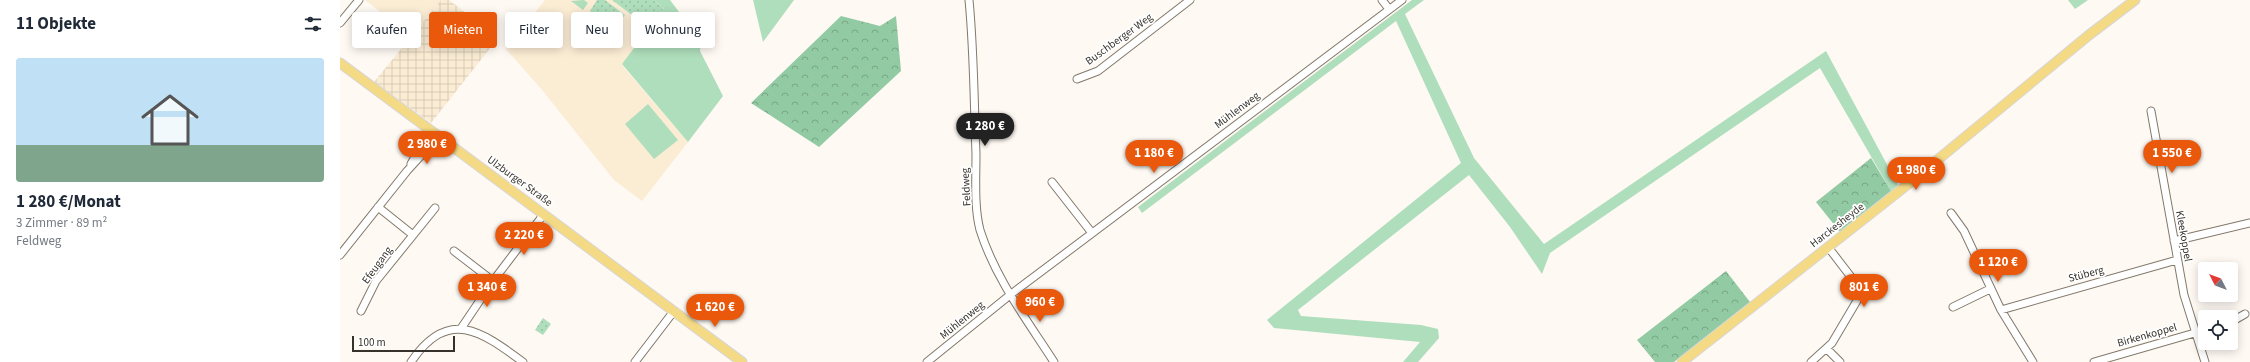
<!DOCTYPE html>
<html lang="de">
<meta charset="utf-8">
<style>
:root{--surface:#fff;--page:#f2f2f3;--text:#1f2937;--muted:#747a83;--accent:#ea580c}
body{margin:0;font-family:"Source Sans 3",sans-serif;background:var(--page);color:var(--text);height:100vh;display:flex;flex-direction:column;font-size:15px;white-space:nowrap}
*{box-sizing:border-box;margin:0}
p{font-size:13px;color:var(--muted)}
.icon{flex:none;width:22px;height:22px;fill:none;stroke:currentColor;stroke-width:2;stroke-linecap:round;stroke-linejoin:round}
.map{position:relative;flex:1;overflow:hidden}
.panel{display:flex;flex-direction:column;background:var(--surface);width:340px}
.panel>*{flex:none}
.top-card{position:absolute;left:12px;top:12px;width:380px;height:36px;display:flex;gap:8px}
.needle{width:26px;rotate:312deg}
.controls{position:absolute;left:1858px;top:262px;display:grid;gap:8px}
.controls a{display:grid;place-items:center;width:40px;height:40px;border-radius:4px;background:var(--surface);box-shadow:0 2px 10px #0003;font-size:20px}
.scale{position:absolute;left:12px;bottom:10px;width:103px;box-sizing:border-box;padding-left:4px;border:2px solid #35312b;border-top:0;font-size:11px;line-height:14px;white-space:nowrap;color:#35312b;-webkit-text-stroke:3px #fff;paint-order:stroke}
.price{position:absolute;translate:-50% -34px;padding:0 9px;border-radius:14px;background:var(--accent);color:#fff;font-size:13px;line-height:26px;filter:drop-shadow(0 1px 2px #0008)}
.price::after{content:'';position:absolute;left:50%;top:24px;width:12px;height:9px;margin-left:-6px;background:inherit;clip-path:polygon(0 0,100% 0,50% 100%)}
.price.active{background:#222;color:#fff}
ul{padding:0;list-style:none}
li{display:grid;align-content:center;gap:8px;height:212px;padding:0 16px}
li span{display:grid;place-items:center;height:124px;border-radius:4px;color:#555}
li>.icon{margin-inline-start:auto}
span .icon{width:72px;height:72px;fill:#fffc;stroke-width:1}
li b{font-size:17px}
h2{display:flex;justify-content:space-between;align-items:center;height:48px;padding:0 16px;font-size:17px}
.chip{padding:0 14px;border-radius:4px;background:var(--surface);box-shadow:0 2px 10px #0003;font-size:14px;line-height:36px}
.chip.active{background:var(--accent);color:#fff}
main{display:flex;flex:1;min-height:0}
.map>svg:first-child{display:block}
.built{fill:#fbecd4}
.industrial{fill:url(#industrial-grid)}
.green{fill:#afdebc}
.forest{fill:url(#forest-crowns)}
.park{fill:url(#park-dots)}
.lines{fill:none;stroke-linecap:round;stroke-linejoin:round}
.minor-casing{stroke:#82796a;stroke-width:9}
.major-casing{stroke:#d7d6d5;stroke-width:11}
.minor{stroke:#fff;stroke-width:7}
.major{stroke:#f5da86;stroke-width:9}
.labels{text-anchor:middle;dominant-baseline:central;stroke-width:3.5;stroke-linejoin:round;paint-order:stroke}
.street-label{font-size:11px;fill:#35312b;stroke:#fff}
</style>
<main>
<section class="panel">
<h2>11 Objekte<svg class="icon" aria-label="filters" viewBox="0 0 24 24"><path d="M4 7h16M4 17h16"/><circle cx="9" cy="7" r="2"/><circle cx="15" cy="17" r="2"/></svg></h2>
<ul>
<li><span style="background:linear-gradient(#bfe0f5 70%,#7fa58c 0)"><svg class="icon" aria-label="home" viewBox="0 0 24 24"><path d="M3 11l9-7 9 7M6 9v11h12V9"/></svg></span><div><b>1 280 €/Monat</b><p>3 Zimmer · 89 m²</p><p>Feldweg</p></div></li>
</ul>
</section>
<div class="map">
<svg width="1910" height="362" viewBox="0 0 1910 362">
<defs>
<pattern id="industrial-grid" width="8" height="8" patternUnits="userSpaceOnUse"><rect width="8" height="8" fill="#fbecd4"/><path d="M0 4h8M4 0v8" fill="none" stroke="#d8cbb6"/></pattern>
<pattern id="forest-crowns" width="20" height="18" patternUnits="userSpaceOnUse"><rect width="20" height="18" fill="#92cba3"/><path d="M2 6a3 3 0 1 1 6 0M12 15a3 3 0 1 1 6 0" fill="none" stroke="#78a585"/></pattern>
<pattern id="park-dots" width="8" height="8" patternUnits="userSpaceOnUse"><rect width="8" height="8" fill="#afdebc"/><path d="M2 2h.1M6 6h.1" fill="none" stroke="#97bfa2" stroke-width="1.8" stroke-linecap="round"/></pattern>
</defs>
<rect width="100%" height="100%" fill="#fef9f3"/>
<path class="built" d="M25,0h76l-30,36z
M205,0h67l37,28 -27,37 66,77 -46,59 -28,-21 -71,-89 -37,-42z"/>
<path class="industrial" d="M101,0h8l49,38 -67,85 -57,-41z"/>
<path class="green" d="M244,0l4,3 -5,7 -12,-9z
M313,0h17l31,41 -1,10 23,45 -35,46 -66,-78 42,-56z
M413,0h41l-31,42z
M1072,0h12l-19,14 69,144 70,86 282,-193 72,134 -7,6 -71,-123 -270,185 -8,21 -32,-47 -41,-52 -171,135 3,6 120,9 17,4 1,9 -21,24h-15l17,-20 -146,-14 -7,-8 194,-157 -65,-142 -254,192 -4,-6z
M1728,0h20l-13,9z
M308,104l30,36 -24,19 -29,-35z"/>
<path class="forest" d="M501,16l39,10 16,-10 5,55 -82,76 -68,-44z
M1531,158l20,33 -51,41 -24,-30z
M1386,271l24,31 -76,60h-19l-18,-22z"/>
<path class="park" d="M257,0h8l20,15 -10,14 -25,-18z
M272,0h41l11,8 -15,20z
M203,318l8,6 -8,11 -8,-5z"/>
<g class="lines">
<g class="minor-casing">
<path id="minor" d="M629,0c5,51 5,103 7,154 0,24 -2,53 4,76 15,48 47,90 74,132
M1042,0l7,9
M0,23l19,-23
M737,79l21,-8 92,-71
M1811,111l33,184 21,67
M71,164l19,-34
M712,182l40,51
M38,207l35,28
M1611,213l13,18 37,79 32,52
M1834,241l76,-18
M114,251l39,30
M0,255l67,-84 32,-35
M1613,307l37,-18
M1661,310l176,-50
M21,311l15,-30 59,-73
M1891,322l14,-8
M122,327l31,-46 51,-67
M1487,349l13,13
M71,362c37,-55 70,-31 112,0
M295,362l39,-51
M587,362l83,-67 392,-295
M1471,362l21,-19 26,-44 2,-7 -2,-6 -30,-39
M1754,362l111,-32"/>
</g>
<g class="major-casing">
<path id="major" d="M0,63l402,299
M1342,362l225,-177 182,-150 46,-35"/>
</g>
<use href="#minor" class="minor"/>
<use href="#major" class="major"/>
</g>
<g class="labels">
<g class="street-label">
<text transform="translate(779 39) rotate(-36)">Buschberger Weg</text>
<text transform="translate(897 110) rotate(-37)">Mühlenweg</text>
<text transform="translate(180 181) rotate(36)">Ulzburger Straße</text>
<text transform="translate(626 187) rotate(-93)">Feldweg</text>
<text transform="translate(1497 225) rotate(-38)">Harckesheyde</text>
<text transform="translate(1844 236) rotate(80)">Kleekoppel</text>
<text transform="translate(37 265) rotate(-54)">Efeugang</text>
<text transform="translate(1746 274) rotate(-15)">Stüberg</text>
<text transform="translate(622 320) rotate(-39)">Mühlenweg</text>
<text transform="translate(1807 335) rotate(-16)">Birkenkoppel</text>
</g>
</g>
</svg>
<div class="controls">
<a><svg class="needle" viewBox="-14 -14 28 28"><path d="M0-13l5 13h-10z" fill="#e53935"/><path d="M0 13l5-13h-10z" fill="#747a83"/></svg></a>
<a><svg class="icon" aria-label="locate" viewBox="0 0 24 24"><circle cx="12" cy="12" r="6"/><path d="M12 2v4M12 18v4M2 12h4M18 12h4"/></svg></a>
</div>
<div class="scale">100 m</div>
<b class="price active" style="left:645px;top:147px">1 280 €</b>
<b class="price" style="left:87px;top:165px">2 980 €</b>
<b class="price" style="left:814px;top:174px">1 180 €</b>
<b class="price" style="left:1832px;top:174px">1 550 €</b>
<b class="price" style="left:1576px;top:191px">1 980 €</b>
<b class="price" style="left:184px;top:256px">2 220 €</b>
<b class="price" style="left:1658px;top:283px">1 120 €</b>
<b class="price" style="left:147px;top:308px">1 340 €</b>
<b class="price" style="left:1524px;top:308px">801 €</b>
<b class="price" style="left:700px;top:323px">960 €</b>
<b class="price" style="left:375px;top:328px">1 620 €</b>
<div class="top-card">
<a class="chip">Kaufen</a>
<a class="chip active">Mieten</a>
<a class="chip">Filter</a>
<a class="chip">Neu</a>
<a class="chip">Wohnung</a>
</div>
</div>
</main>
